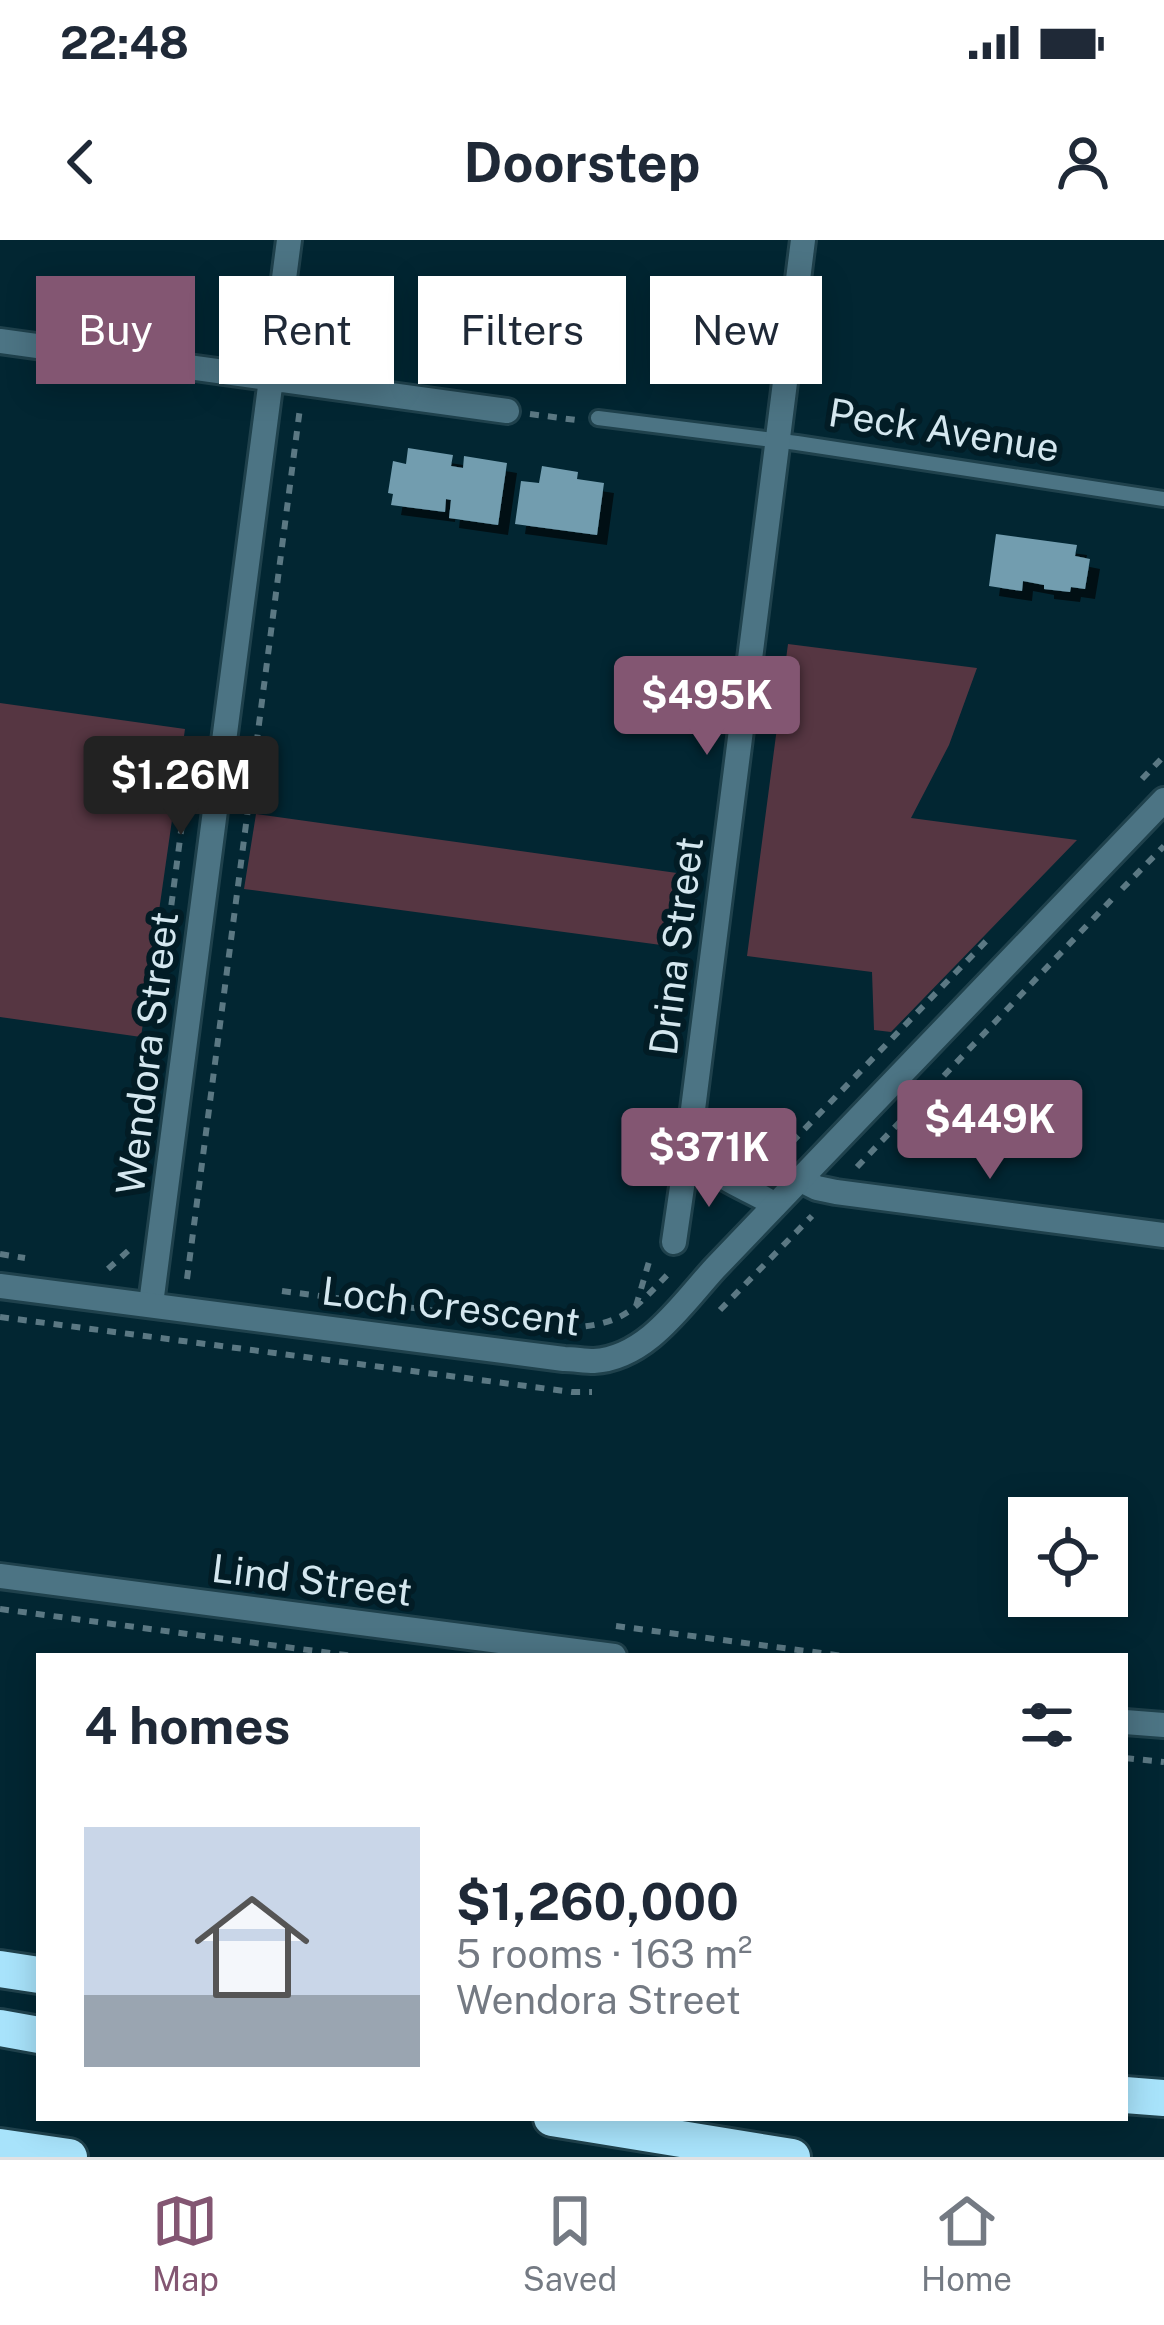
<!DOCTYPE html>
<meta charset="utf-8">
<style>
:root{--surface:#fff;--page:#f6f6f7;--text:#1f2937;--muted:#747a83;--line:#e0e1e3;--accent:#835672}
body{margin:0;font-family:"Public Sans",sans-serif;background:var(--page);color:var(--text);height:100vh;display:flex;flex-direction:column;font-size:45px;white-space:nowrap}
*{box-sizing:border-box;margin:0}
p{font-size:39px;color:var(--muted)}
.icon{flex:none;width:66px;height:66px;fill:none;stroke:currentColor;stroke-width:2;stroke-linecap:round;stroke-linejoin:round}
.map{position:relative;flex:1;overflow:hidden}
.sheet{position:absolute;left:36px;top:1413px;width:1092px;height:468px;display:flex;flex-direction:column;background:var(--surface);border-radius:0px;box-shadow:0 6px 30px #0003}
.sheet>*{flex:none}
.guide{position:absolute;left:36px;top:36px;width:1092px;height:108px;display:flex;gap:24px}
.controls{position:absolute;left:1008px;top:1257px;display:grid;gap:24px}
.controls a{display:grid;place-items:center;width:120px;height:120px;border-radius:0px;background:var(--surface);box-shadow:0 6px 30px #0003;font-size:60px}
.price{position:absolute;translate:-50% -102px;padding:0 27px;border-radius:12px;background:var(--accent);color:#fff;font-size:39px;line-height:78px;filter:drop-shadow(0 3px 6px #0008)}
.price::after{content:'';position:absolute;left:50%;top:72px;width:36px;height:27px;margin-left:-18px;background:inherit;clip-path:polygon(0 0,100% 0,50% 100%)}
.price.active{background:#222;color:#fff}
ul{padding:0;list-style:none}
li{display:flex;align-items:center;gap:36px;height:300px;padding:0 48px}
li+li{border-top:3px solid var(--line)}
li span{display:grid;place-items:center;flex:none;width:336px;height:240px;border-radius:0px;color:#555}
li>.icon{margin-inline-start:auto}
span .icon{width:144px;height:144px;fill:#fffc;stroke-width:1}
li b{font-size:51px}
h2{display:flex;justify-content:space-between;align-items:center;height:144px;padding:0 48px;font-size:51px}
.pill{padding:0 42px;border-radius:0px;background:var(--surface);box-shadow:0 6px 30px #0003;font-size:42px;line-height:108px}
.pill.active{background:var(--accent);color:#fff}
.status{display:flex;justify-content:space-between;align-items:center;height:84px;padding:0 60px;background:var(--surface);direction:ltr}
.status svg{height:33px;fill:currentColor}
header{display:flex;justify-content:space-between;align-items:center;height:156px;padding:0 48px;background:var(--surface);font-size:54px;font-weight:700}
.dock{display:flex;justify-content:space-around;align-items:center;height:168px;border-top:3px solid var(--line);background:var(--surface);font-size:33px;color:var(--muted)}
.dock a{display:grid;justify-items:center;gap:6px}
.dock .active{color:var(--accent)}
.map>svg:first-child{display:block}
.green{fill:#563642}
.building{fill:#729daf;filter:url(#shadow)}
.lines{fill:none;stroke-linecap:round;stroke-linejoin:round}
.service-casing{stroke:#1f414c;stroke-width:20}
.minor-casing{stroke:#1f414c;stroke-width:30}
.tertiary-casing{stroke:#1f414c;stroke-width:30}
.motorway-casing{stroke:#1f414c;stroke-width:42}
.path{stroke:#5b7883;stroke-width:6;stroke-dasharray:9 9;stroke-linecap:butt}
.service{stroke:#4c7484;stroke-width:14}
.minor{stroke:#4c7484;stroke-width:24}
.tertiary{stroke:#4c7484;stroke-width:24}
.motorway{stroke:#a8e3fb;stroke-width:36}
.labels{text-anchor:middle;dominant-baseline:central;stroke-width:12;stroke-linejoin:round;paint-order:stroke}
.street-label{font-size:39px;fill:#d4e7ef;stroke:#021c25}
</style>
<div class="status"><b>22:48</b><svg viewBox="0 0 49 12"><path d="M0 12V9h3v3zM5 12V6h3v6zM10 12V3h3v9zM15 12V0h3v12zM26 1h20v11H26zM47 4h2v5h-2z"/></svg></div>
<header><svg class="icon" aria-label="back" viewBox="0 0 24 24"><path d="M15 5l-7 7 7 7"/></svg>Doorstep<svg class="icon" aria-label="person" viewBox="0 0 24 24"><circle cx="12" cy="8" r="4"/><path d="M4 21q1-7 8-7t8 7"/></svg></header>
<div class="map">
<svg width="1164" height="1917" viewBox="0 0 1164 1917">
<defs>
<filter id="shadow"><feDropShadow dx="10" dy="10" stdDeviation="0" flood-color="#0009"/></filter>
</defs>
<rect width="100%" height="100%" fill="#022632"/>
<path class="green" d="M788,404l189,24 -28,77 -38,73 166,22 -186,192 -17,-2 -2,-58 -125,-16z
M0,463l185,26 -44,308 -141,-20z
M256,574l428,60 -8,73 -432,-58z"/>
<path class="building" d="M457,64l70,11 -6,38 -96,-15 5,-33 25,4z
M408,208l45,7 -2,11 12,2 1,-12 43,7 -9,62 -49,-7 2,-18 -5,-1 -1,13 -54,-7 2,-11 -5,-1 5,-32 13,3z
M542,226l36,6 -1,7 27,4 -7,52 -82,-11 6,-43 18,2z
M996,294l81,11 -2,11 15,3 -5,30 -14,-2 -1,5 -26,-3v-4l-21,-4 -1,10 -33,-5z"/>
<g class="lines">
<g class="service-casing">
<path id="service" d="M598,178l199,25 367,56"/>
</g>
<g class="minor-casing">
<path id="minor" d="M0,101l507,70
M801,940l16,8 19,4 328,43
M775,965c-29,-20 -81,-31 -85,-72l113,-893
M674,1002l9,-62 17,-21
M151,1064l138,-1064
M0,1336l614,80
M1125,1482l39,3"/>
</g>
<g class="tertiary-casing">
<path id="tertiary" d="M0,1046l564,73c10,0 20,2 30,2 53,-3 88,-57 121,-93l449,-468"/>
</g>
<g class="motorway-casing">
<path id="motorway" d="M0,1729l39,6
M0,1788l39,7
M1125,1855l39,3
M552,1878l240,39
M0,1907l69,10"/>
</g>
<path class="path" d="M530,174l46,6
M1142,539l22,-23
M1122,649l42,-43
M169,683l24,-183
M723,872c5,35 21,42 55,44
M857,927l256,-269
M767,928l224,-232
M0,1014l25,4
M108,1029l21,-19 1,-4
M187,1039l113,-871
M282,1051l286,37c58,-4 65,-18 104,-58
M636,1066l15,-51
M720,1070l92,-94
M0,1077l572,75h20
M0,1369l353,47
M616,1386l228,30
M1125,1518l39,4"/>
<use href="#service" class="service"/>
<use href="#minor" class="minor"/>
<use href="#tertiary" class="tertiary"/>
<use href="#motorway" class="motorway"/>
</g>
<g class="labels">
<g class="street-label">
<text transform="translate(944 190) rotate(9)">Peck Avenue</text>
<text transform="translate(676 706) rotate(-83)">Drina Street</text>
<text transform="translate(147 813) rotate(-83)">Wendora Street</text>
<text transform="translate(451 1066) rotate(7)">Loch Crescent</text>
<text transform="translate(312 1340) rotate(7)">Lind Street</text>
</g>
</g>
</svg>
<div class="controls">
<a><svg class="icon" aria-label="locate" viewBox="0 0 24 24"><circle cx="12" cy="12" r="6"/><path d="M12 2v4M12 18v4M2 12h4M18 12h4"/></svg></a>
</div>
<b class="price" style="left:707px;top:518px">$495K</b>
<b class="price active" style="left:181px;top:598px">$1.26M</b>
<b class="price" style="left:990px;top:942px">$449K</b>
<b class="price" style="left:709px;top:970px">$371K</b>
<div class="guide">
<a class="pill active">Buy</a>
<a class="pill">Rent</a>
<a class="pill">Filters</a>
<a class="pill">New</a>
</div>
<section class="sheet">
<h2>4 homes<svg class="icon" aria-label="filters" viewBox="0 0 24 24"><path d="M4 7h16M4 17h16"/><circle cx="9" cy="7" r="2"/><circle cx="15" cy="17" r="2"/></svg></h2>
<ul>
<li><span style="background:linear-gradient(#c9d6e8 70%,#9aa5b1 0)"><svg class="icon" aria-label="home" viewBox="0 0 24 24"><path d="M3 11l9-7 9 7M6 9v11h12V9"/></svg></span><div><b>$1,260,000</b><p>5 rooms · 163 m²</p><p>Wendora Street</p></div></li>
</ul>
</section>
</div>
<nav class="dock">
<a class="active"><svg class="icon" aria-label="map" viewBox="0 0 24 24"><path d="M3 6l6-2 6 2 6-2v14l-6 2-6-2-6 2zM9 4v14M15 6v14"/></svg>Map</a>
<a><svg class="icon" aria-label="saved" viewBox="0 0 24 24"><path d="M7 4h10v16l-5-4-5 4z"/></svg>Saved</a>
<a><svg class="icon" aria-label="home" viewBox="0 0 24 24"><path d="M3 11l9-7 9 7M6 9v11h12V9"/></svg>Home</a>
</nav>
